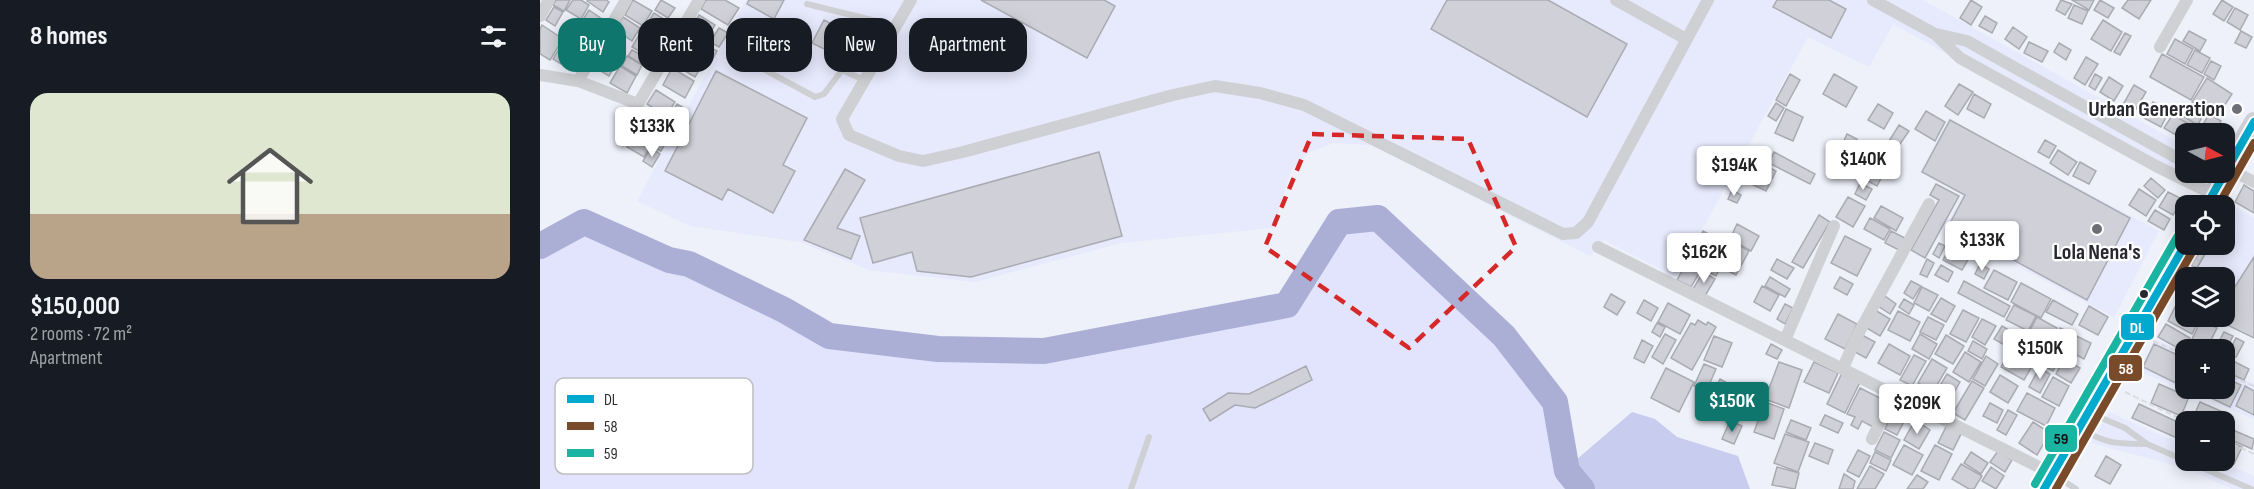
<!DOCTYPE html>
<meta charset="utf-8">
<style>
:root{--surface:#171b24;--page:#242831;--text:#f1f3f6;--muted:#9ea1a6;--accent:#0f766e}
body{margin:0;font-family:"Sofia Sans Condensed",sans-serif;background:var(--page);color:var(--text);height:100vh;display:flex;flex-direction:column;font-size:22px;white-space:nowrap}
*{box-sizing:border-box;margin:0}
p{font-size:20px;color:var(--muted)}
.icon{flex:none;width:33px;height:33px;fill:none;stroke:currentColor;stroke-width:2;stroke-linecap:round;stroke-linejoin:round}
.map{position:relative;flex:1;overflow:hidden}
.details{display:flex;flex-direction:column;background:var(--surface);width:540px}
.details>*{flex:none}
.guide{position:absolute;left:18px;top:18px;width:570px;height:54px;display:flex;gap:12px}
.needle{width:39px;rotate:97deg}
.tools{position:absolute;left:1635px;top:123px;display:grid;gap:12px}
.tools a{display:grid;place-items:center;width:60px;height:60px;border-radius:12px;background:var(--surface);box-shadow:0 3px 15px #0003;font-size:30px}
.price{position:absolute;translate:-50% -51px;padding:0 14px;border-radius:6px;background:#fff;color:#222;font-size:20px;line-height:39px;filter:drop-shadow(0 2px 3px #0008)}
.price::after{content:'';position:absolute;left:50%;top:36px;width:18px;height:14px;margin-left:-9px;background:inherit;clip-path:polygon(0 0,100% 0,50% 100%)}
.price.current{background:var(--accent);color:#fff}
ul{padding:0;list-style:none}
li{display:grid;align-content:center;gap:12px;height:318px;padding:0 30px}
li span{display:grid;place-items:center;height:186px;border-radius:18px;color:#555}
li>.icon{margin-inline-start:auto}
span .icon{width:108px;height:108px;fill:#fffc;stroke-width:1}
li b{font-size:26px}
h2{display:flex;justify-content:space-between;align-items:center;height:72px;padding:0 30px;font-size:26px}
.pill{padding:0 21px;border-radius:18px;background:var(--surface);box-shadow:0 3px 15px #0003;font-size:21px;line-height:54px}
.pill.current{background:var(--accent);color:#fff}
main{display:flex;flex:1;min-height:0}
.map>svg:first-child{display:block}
.built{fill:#e7e9fc}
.green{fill:#e1e4fc}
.forest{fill:#c8ccee}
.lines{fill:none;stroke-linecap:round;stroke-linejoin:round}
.river{stroke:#abafd6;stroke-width:26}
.building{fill:#cfd0d8;stroke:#aaabb2;stroke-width:1.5}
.path{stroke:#dcdce0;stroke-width:2;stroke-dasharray:6 3;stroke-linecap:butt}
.service{stroke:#cfd0d3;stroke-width:6}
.minor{stroke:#cfd0d3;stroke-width:12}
.trunk{stroke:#cfcfd9;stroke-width:20}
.bus-1-casing{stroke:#fff;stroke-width:12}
.bus-2-casing{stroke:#fff;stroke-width:12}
.bus-3-casing{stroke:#fff;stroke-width:12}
.bus-1{stroke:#00a9ce;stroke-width:8}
.bus-2{stroke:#7a4b2a;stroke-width:8}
.bus-3{stroke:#1ab4a2;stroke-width:8}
.marked{fill:none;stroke:#d62828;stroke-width:4.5;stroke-dasharray:12 8;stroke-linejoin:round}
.poi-dot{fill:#6d6e76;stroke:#fff;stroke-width:2}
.bus-dot{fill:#28282f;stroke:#fff;stroke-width:2}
.labels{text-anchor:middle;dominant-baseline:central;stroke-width:4.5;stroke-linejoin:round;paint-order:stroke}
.poi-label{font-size:22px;font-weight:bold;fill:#28282f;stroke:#fff;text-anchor:end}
.key{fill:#fff;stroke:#bebec1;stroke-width:1.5}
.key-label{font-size:16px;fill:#28282f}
.line-badge{stroke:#fff;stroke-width:2}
.badge-label{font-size:16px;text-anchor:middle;font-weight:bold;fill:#fff}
.pale-badge-label{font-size:16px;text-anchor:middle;font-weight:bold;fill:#111}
</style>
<main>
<section class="details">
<h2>8 homes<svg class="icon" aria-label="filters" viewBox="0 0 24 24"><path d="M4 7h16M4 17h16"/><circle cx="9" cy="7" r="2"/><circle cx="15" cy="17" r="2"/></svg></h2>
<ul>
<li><span style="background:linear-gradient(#dfe7d0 65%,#b9a48a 0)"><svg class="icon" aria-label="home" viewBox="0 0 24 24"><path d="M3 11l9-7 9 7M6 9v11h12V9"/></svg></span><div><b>$150,000</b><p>2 rooms · 72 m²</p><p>Apartment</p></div></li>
</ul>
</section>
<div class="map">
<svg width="1714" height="489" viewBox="0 0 1714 489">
<rect width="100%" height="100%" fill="#eef0fa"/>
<path class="built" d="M206,0h1177l262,146 1,26 7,1 -8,13 -292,-162 -24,43 -61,-30 -132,240 -72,-37 -14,16 -219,-111 -37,-2 -24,9 -19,18 -18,58 -152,15 -146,39 -106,-12 -69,-28 -110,-16 -53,-25z
M1408,119l211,112 -45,86 -169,-89 17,-33 -42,-23z
M1694,206l20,12v120l-45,-21 15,-1v-38h-32l19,-33 13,-1 1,-22z
M1616,339l29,14 1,35h38l1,-17 29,13v35l-116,-48z
M1569,412l76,34 1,14 33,1 35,15v13h-22l-43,-20 -98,-26z"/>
<path class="green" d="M835,223l126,118 48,65 12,66 15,17h-1036v-234l46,-26 195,86 50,29 122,11 89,1 249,-46 50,-81z"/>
<path class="forest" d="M1092,412l23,7 22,18 61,19 12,33h-173l-15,-17z"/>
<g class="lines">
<path class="river" d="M0,246l44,-24 85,38 20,4 95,46 45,26 109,13 106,2 243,-46 52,-83 39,-4 126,118 51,66 12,69 15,18"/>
</g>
<path class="building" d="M16,0h14l-6,11 -11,-6z
M33,0h8l8,5 -8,14 -15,-9z
M48,0h18l3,2 -6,10 -16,-11z
M93,0l19,11 -9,15 -18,-11z
M121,0l14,8 -7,10 -13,-8z
M166,0h19l14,8 -11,17 -27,-16z
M209,0h35l-10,19 -27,-15z
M441,0h123l11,6 -28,52z
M907,0h101l79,44 -40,73 -156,-88z
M1237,0h52l17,9 -15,29 -58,-31z
M1431,0l11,7 -11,18 -11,-7z
M1521,0l11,4 -7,11 -9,-5z
M1532,0h22l-5,10z
M1560,0l14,8 -6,10 -14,-8z
M1588,0h23l-12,19 -17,-11z
M1682,0l11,7 -9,14 -11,-7z
M1534,5l14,6 -6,13 -14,-6z
M14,7l9,5 -8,14 -9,-6z
M1695,8l13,7 -8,15 -13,-8z
M49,10l13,9 -7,10 -13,-8z
M114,13l16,10 -9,16 -17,-11z
M159,15l16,10 -8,13 -16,-10z
M1445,16l12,7 -5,10 -13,-7z
M83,17l17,11 -8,13 -17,-12z
M284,20l41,21 -11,23 -42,-21z
M1563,20l19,12 -11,19 -20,-12z
M37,21l16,9 -5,8 -16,-9z
M2,25l21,14 -13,21 -10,-6v-25z
M1473,27l14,10 -8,12 -14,-10z
M179,28l9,5 -9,14 -9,-5z
M30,30l18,12 -6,9 -17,-12z
M102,30l21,12 -10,17 -21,-12z
M1649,31l17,9 -6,11 -17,-10z
M1701,31l11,6 -6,11 -11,-5z
M1585,33l6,3 -11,19 -6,-3z
M151,36l26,15 -8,14 -26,-15z
M1635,39l18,10 -8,15 -18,-10z
M24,41l8,5 -11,18 -8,-5z
M1489,42l19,9 -6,11 -18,-9z
M1519,43l12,7 -5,10 -12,-8z
M92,50l15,8 -4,7 -15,-9z
M1655,50l15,8 -8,15 -15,-8z
M62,54l14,10 -7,12 -15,-9z
M1622,54l42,23 -13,23 -41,-23z
M141,55l20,12 -6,10 -20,-12z
M87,56l15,9 -5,10 -15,-9z
M1546,57l12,7 -13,21 -11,-7z
M1671,61l10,5 -7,14 -10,-6z
M80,66l16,10 -9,17 -17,-10z
M132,68l22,13 -9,17 -22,-13z
M176,71l91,47 -24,47 12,6 -22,42 -45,-24 -6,11 -57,-29z
M1250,74l10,6 -14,26 -10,-6z
M1294,74l23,13 -11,20 -23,-13z
M1555,74l7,4 -7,12 -6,-4z
M1569,77l14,9 -9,15 -14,-9z
M1667,78l25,16 -15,23 -25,-15z
M1419,84l14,8 -15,23 -13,-9z
M1594,85l12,7 -10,17 -12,-6z
M116,90l19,12 -9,14 -19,-12z
M1434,94l17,10 -7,14 -17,-9z
M1613,102l16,9 -8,16 -17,-9z
M1236,103l8,5 -8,13 -8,-5z
M137,104l7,4 -8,13 -7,-4z
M1338,104l15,9 -9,16 -16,-9z
M108,109l18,11 -7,12 -18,-12z
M1246,109l17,8 -10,24 -18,-8z
M1645,109l16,10 -5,9 -16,-9z
M1386,111l19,11 -10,19 -20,-12z
M1635,111l32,20 -2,3h-19v7l-22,-13z
M1669,114l12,7 -7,13h-8l-6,-4z
M1410,120l180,98 -43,82 -138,-75 16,-30 -43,-23z
M100,125l17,9 -13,23 -17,-10z
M1359,125l10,6 -11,16 -9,-6z
M121,131l9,5 -9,15 -8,-4z
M1307,134l10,5 -6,13 -10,-5z
M1505,140l11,6 -7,12 -11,-6z
M111,148l9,6 -8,13 -9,-6z
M1518,150l19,12 -9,13 -18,-12z
M559,152l23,84 -151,41 -54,-6 -5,-19 -39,11 -13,-45z
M1234,152l41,22 -5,10 -41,-21z
M1332,154l17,9 -12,23 -17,-9z
M1207,157l29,14 -10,20 -29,-14z
M1540,162l16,9 -7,13 -16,-8z
M305,169l20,11 -28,48 23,8 -9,23 -47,-19z
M1611,178l14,12 -7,8 -14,-12z
M1320,183l12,6 -6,11 -11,-6z
M1396,184l23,12 -34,62 -14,-8 28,-50 -9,-5z
M1704,185l10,6v22l-19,-11z
M1599,189l17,11 -10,16 -17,-11z
M1192,190l9,5 -4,8 -9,-4z
M1628,192l14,7 -9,16 -14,-8z
M1308,197l17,9 -12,21 -17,-10z
M1341,206l22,12 -7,13 -22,-13z
M1615,210l15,9 -6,11 -16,-9z
M1279,215l11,7 -27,46 -11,-6z
M1330,218l20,11 -6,11 -20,-11z
M1197,224l22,12 -8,15 -21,-12z
M1163,231l17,9 -6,10 -17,-9z
M1351,231l14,7 -6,12 -14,-7z
M1305,236l26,13 -14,27 -26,-13z
M1183,240l9,5 -8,15 -10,-5z
M1157,243l12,7 -10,17 -12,-7z
M1399,243l6,3 -6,12 -6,-4z
M1197,244l12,7 -13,24 -12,-6z
M1664,244h7l-14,24 -6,-3z
M1410,247l19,11 -7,12 -19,-10z
M1171,255l12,7 -7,14 -13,-7z
M1714,257v81l-39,-19 2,-3h7v-12z
M1237,259l17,9 -7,11 -16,-9z
M1387,259l7,4 -7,14 -7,-3z
M1147,262l14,8 -10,17 -14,-7z
M1440,264l9,5 -5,10 -9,-5z
M1401,265l12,7 -5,10 -13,-7z
M1454,270l23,12 -9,18 -24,-12z
M1163,272l12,7 -10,17 -12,-7z
M1230,277l20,12 -5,8 -20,-11z
M1300,277l13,7 -6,11 -13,-7z
M1371,281l10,5 -8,13 -9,-6z
M1424,281l46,25 -6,11 -46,-24z
M1481,283l30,16 -10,19 -30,-16z
M1222,286l17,9 -9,16 -16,-9z
M1382,287l16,8 -9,16 -15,-8z
M1071,294l14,8 -8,13 -13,-8z
M1345,296l11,8 -6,10 -12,-8z
M1401,298l14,8 -9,16 -15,-8z
M1364,299l10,6 -5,9 -10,-7z
M1104,300l14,8 -7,13 -14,-8z
M1513,300l25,14 -6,11 -26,-13z
M1128,303l22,12 -10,19 -22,-12z
M1245,304l8,4 -8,16 -8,-5z
M1474,305l22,11 -8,15 -22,-11z
M1549,306l19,11 -10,18 -19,-10z
M1635,307l11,6v3h7l6,4 -7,14 -24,-13z
M1335,310l15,9 -10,17 -15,-9z
M1423,310l16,8 -13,24 -16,-8z
M1358,311l22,11 -10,19 -22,-11z
M1298,314l19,10 -12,25 -20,-10z
M1388,317l16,8 -8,15 -16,-8z
M1497,317l20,11 -11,21 -20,-11z
M1442,319l14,7 -11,19 -13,-8z
M1158,320l8,5 2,-3 8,5 -24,43 -21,-12 20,-35 4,2z
M1661,320l16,8 -11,22h-19z
M1117,323l8,4 -5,10 -8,-5z
M1626,324l24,14 -7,13 -25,-14z
M1462,326l14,8 -8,13 -14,-8z
M1520,328l31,15 -7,16 -31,-16z
M1684,332l9,4 -8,15 -1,-1 -8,-3z
M1125,334l11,6 -13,24 -11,-7z
M1380,334l17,10 -8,15 -17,-10z
M1322,335l13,7 -9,16 -13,-7z
M1406,335l18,11 -11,18 -18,-10z
M1479,335l23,14 -18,31 -23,-13z
M1174,336l18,7 -10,24 -18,-7z
M1696,338l8,4 -8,15 -8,-4z
M1102,340l11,6 -9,17 -10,-5z
M1433,341l14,8 -5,10 -14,-8z
M1231,344l11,6 -5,9 -11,-5z
M1349,344l21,12 -10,19 -22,-12z
M1614,344l32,15v29l-43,-21z
M1506,350l14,8 -7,13 -14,-8z
M1425,352l16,10 -12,20 -16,-10z
M1374,355l12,6 -14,25 -12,-6z
M1446,356l12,8 -13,22 -12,-7z
M1392,359l15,9 -14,24 -15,-9z
M1524,359l16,9 -9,15 -15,-9z
M1239,362l23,8 -13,38 -24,-9z
M1274,362l24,11 -9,20 -25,-11z
M1695,362l14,7 -5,11 -15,-7z
M1164,364l12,5 -10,23 -12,-6z
M766,366l6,14 -57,28 -20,-3 -25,16 -7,-12 25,-16 21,1z
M1126,368l28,14 -15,30 -28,-14z
M1499,368l11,6 -10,19 -11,-6z
M1303,371l18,9 -16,33 -18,-9z
M1407,374l13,8 -15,26 -14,-8z
M1460,375l18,11 -10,17 -18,-11z
M1513,377l16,9 -10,20 -17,-9z
M1684,377l17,8 -11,22 -38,-18 32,-1z
M1180,379l9,5 -5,10 -9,-5z
M1432,381l12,7 -19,32 -12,-7z
M1619,384l30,13 -8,19 -30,-13z
M1705,386l9,5v24l-18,-9z
M1320,388l26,13 -13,26 -11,-6 -4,8 -7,-4 4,-8 -8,-3z
M1487,393l28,15 -9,18 -29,-15z
M1225,402l19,7 -10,30 -20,-7z
M1660,402l25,11 -4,9h-30z
M1450,403l13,7 -6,13 -14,-7z
M1599,404l47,22v16l-54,-24z
M1356,406l13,6 -12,23 -12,-6z
M1468,410l9,5 -11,20 -9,-5z
M1285,415l18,8 -5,10 -18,-8z
M1251,420l20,8 -5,12 -20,-8z
M1375,420l15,10 -11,19 -15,-9z
M1190,421l12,5 -8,18 -12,-5z
M1493,422l17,11 -13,22 -18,-12z
M1408,423l15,7 -10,20 -15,-7z
M1693,430l21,9 -2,10 -23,-10z
M1344,432l16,8 -9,18 -16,-8z
M1245,434l24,8 -11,30 -24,-9z
M1684,439l18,8 -8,17 -10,-5z
M1275,443l18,7 -5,14 -19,-8z
M1364,445l19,10 -11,20 -19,-10z
M1395,445l17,9 -13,26 -18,-9z
M1318,450l12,6 -11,21 -12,-6z
M1458,451l14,9 -7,12 -15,-10z
M1335,452l16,8 -5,11 -16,-8z
M1431,452l17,11 -7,11 -17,-11z
M1566,456l15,9 -11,19 -15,-8z
M1421,464l21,12 -8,13h-5l-17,-10z
M1330,466l14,8 -9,15h-18z
M1237,467l22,6 -4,16 -23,-4z
M1451,467l13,9 -8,13 -14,-8z
M1304,474l11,7 -2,8h-14z
M1377,475l11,7 -5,7h-16z"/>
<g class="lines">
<path class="path" d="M1654,266l13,-22
M1613,341l33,14
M1684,373l30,13
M1585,392l62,30
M1684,440l30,14"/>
<path class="service" d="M267,4l73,18 14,7
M214,64l61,33 9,-3 18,-24 22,10
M1552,414l33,14 22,16 104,45
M1541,429c25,15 37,15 65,15
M1516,476l20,13
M591,489l18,-52"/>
<path class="minor" d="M371,0l-69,119 7,16 50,21 24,5 40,-9 210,-57 42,-9 45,7 44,12 259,129 13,-1 12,-11 120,-222
M1076,0l70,39
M1333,0l62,34 25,24 196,108 57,28
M0,16l9,-16
M1396,34l31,7 219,122
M1620,47l27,-47
M0,75l38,6 60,23 61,-104
M38,81l48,-81
M1687,168l27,14
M1664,172l16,8
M1058,247l455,227
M1245,340l49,-114
M1303,368l13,-30 73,-134
M1332,439l22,-45"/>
<path class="trunk" d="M1666,206l48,-84
M1504,489l142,-247"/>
<g class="bus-1-casing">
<path id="bus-1" d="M1666,206l48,-84
M1504,489l142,-246"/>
</g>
<g class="bus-2-casing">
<path id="bus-2" d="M1678,206l36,-63
M1516,489l139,-242"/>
</g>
<g class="bus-3-casing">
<path id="bus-3" d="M1495,484l142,-247"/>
</g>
<use href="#bus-1" class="bus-1"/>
<use href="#bus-2" class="bus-2"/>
<use href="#bus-3" class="bus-3"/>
</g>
<path class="marked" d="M772,134l156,5 48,108 -107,101 -144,-101z"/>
<g class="poi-dot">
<circle cx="1697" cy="109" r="6"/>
<circle cx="1557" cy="229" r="6"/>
</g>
<circle class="bus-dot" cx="1604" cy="294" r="5"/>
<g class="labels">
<g class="poi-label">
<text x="1685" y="109">Urban Generation</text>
<text x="1557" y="252" text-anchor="middle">Lola Nena's</text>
</g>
</g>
<rect x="15" y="378" width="198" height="96" rx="9" class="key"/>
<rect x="27" y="395" width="27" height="8" fill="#00a9ce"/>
<rect x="27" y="422" width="27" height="8" fill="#7a4b2a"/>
<rect x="27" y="449" width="27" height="8" fill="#1ab4a2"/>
<g class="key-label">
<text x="64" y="405">DL</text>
<text x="64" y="432">58</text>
<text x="64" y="459">59</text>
</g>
<g class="line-badge">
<rect x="1580" y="313" width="35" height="28" rx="6" fill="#00a9ce"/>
<rect x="1568" y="354" width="35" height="28" rx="6" fill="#7a4b2a"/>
<rect x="1504" y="424" width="34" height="29" rx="6" fill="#1ab4a2"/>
</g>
<g class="badge-label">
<text x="1597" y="333">DL</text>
<text x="1586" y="374">58</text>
</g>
<g class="pale-badge-label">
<text x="1521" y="444">59</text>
</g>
</svg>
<div class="tools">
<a><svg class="needle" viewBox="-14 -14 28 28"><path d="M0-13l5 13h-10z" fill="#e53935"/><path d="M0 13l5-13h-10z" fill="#9ea1a6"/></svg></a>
<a><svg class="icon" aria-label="locate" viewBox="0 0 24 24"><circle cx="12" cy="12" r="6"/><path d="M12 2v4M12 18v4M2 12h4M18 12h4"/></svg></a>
<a><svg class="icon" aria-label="layers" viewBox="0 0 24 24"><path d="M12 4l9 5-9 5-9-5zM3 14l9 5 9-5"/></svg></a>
<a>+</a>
<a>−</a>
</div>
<b class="price" style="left:112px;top:158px">$133K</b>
<b class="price" style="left:1323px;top:191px">$140K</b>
<b class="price" style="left:1194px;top:197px">$194K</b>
<b class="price" style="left:1442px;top:272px">$133K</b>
<b class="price" style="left:1164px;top:284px">$162K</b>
<b class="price" style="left:1500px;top:380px">$150K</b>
<b class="price current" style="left:1192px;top:433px">$150K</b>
<b class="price" style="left:1377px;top:435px">$209K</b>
<div class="guide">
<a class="pill current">Buy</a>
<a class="pill">Rent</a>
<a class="pill">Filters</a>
<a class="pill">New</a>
<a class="pill">Apartment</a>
</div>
</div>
</main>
